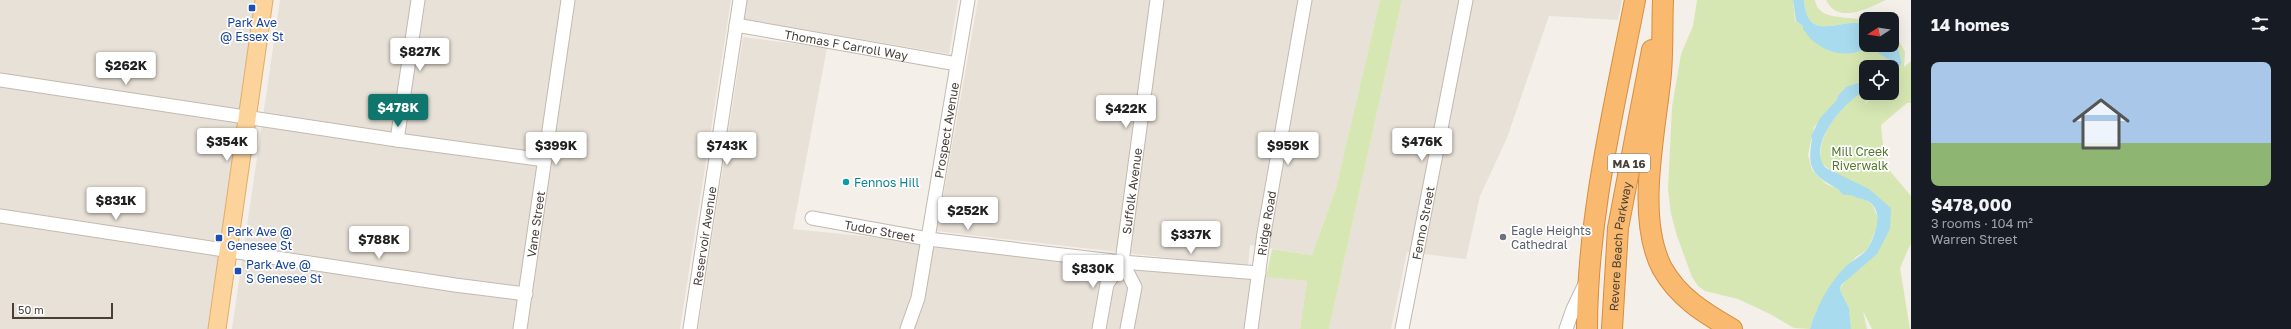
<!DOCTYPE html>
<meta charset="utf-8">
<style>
:root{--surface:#171b24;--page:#20242c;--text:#f1f3f6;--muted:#9ea1a6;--line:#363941;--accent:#0f766e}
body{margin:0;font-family:"Golos Text",sans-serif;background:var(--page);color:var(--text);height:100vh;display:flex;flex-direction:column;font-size:15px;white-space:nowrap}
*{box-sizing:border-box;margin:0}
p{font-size:13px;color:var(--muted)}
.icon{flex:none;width:22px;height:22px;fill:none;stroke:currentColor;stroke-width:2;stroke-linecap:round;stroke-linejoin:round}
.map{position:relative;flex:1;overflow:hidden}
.panel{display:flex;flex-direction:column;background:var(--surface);width:380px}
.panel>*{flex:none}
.needle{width:26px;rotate:258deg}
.fabs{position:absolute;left:1859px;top:12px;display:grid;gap:8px}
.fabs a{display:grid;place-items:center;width:40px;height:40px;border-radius:8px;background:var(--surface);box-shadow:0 4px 16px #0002;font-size:20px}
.scale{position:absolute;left:12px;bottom:10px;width:101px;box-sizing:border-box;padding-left:4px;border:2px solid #483f38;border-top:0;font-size:11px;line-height:14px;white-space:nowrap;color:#483f38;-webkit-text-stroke:3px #fff;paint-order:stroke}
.price{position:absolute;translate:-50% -34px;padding:0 9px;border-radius:4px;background:#fff;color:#222;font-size:13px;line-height:26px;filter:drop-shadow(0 1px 2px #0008)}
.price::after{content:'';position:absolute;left:50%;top:24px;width:12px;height:9px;margin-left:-6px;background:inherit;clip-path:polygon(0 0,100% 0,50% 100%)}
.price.on{background:var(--accent);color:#fff}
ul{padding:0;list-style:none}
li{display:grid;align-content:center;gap:8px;height:212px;padding:0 20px}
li+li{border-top:1px solid var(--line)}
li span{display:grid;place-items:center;height:124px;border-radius:8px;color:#555}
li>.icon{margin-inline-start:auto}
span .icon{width:72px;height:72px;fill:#fffc;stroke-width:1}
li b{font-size:17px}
h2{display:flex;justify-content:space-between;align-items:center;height:48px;padding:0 20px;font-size:17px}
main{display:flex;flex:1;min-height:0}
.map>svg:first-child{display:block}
.residential{fill:#e8e1d7}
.green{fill:#d7e7b3}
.water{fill:#a8dbee}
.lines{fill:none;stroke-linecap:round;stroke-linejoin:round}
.minor-casing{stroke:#c2b9af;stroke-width:15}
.major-casing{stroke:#e0ad6b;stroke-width:19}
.highway-casing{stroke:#d98c3e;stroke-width:22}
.minor{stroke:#fff;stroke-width:13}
.major{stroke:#fbd39b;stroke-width:17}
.highway{stroke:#f9b96f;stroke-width:20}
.transit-dot{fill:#1a4fb4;stroke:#fff;stroke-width:1.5}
.culture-dot{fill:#0f9aa8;stroke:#fff;stroke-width:1.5}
.worship-dot{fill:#6b7280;stroke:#fff;stroke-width:1.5}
.labels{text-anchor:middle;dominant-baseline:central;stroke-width:3.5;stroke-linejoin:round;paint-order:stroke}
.shield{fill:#fff;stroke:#7f7974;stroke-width:1}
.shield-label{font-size:11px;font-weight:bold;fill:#483f38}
.transit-label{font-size:12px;fill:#164399;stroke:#fff;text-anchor:start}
.street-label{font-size:12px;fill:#483f38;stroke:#fff}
.park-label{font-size:12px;fill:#53782c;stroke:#fff}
.culture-label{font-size:12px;fill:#0d838f;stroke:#fff;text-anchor:start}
.worship-label{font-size:12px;fill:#5b616d;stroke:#fff;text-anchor:start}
</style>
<main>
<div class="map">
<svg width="1911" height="329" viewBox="0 0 1911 329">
<rect width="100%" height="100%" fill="#f4efe9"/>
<path class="residential" d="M0,0h255l-47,329h-208z
M280,0h451l-51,329h-448z
M747,0h211l-9,54 -206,-35z
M978,0h402l-44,188 -24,67 -62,-10 -2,22 -311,-36z
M1402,0h220l-4,20 -69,-4 -42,122 -27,58 -14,63 -59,-7 -16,77h-62z
M743,37l84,11 -34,181 514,52 -7,48h-602z"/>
<path class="green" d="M1380,0h22l-73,329h-29l7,-48 -41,-4 6,-28 40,6 24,-67z
M1697,0h96l2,21 8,5v4c20,17 25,27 54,20 7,-1 15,-5 21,-5v8l11,7 -2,7h-21v13l-16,6 -36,41 -6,28 4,15 14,14 12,5 4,5h9l15,6 7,6 4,10 1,9 -11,25 -11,7 -22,23 -18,32 -6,17 -16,-1 -24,-14 -32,-15 -33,-8 -7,-5 -6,-9 -15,-41 -6,-22 -3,-24 4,-83 9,-53 12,-28z
M1804,0h11c3,22 35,15 51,21v3c-25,-7 -59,21 -62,-24z
M1826,0h60c-18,8 -48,25 -60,0z
M1892,32l3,1 10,19 -1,15 7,-6v42h-4l-26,22 4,40 26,31v47l-11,25 10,61h-38l-9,-18 4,18h-16l-2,-21 -9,-18c2,-8 12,-14 17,-22 12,-17 21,-37 31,-55l-67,-50c-5,-27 21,-62 45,-72v2h9l-7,5 -3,6 11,-11h16v-17l10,-13 -4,-16 -6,-5z"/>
<path class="water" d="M1793,0h11c3,45 37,17 62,24v21h8c-22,12 -41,12 -61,-4 -4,-3 -6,-8 -10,-11v-4l-7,-5z
M1892,42l6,5 4,16 -10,13v-9h-5l2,-7 -11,-7v-8h14z
M1866,80v11c-21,8 -61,56 -40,77l43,21 22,19 -1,21 -13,25 -36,31 -1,5 9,18 2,21h-41c6,-21 19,-46 35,-62 5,-5 20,-13 23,-19 9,-15 18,-43 -6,-49 -7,-1 -10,-5 -17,-4 -4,-1 -5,-4 -7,-6 -26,-14 -31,-20 -26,-50l-1,-3 9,-18 17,-18 1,-4 8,-9z"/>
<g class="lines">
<g class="minor-casing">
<g id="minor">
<path id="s1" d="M736,25l221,39"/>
<path d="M0,80l397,60 148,20"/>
<path d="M397,140l21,-140"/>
<path d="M0,216l455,69 71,9"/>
<path id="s2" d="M812,218l116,21 194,23 137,11"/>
<path d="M1122,262l13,25 -8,42"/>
<path id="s3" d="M520,329l48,-329"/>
<path id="s4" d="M690,329l50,-329"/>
<path id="s5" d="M907,329l11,-31 50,-298"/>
<path id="s6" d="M1099,329l8,-45 15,-22 35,-262"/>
<path id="s7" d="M1251,329l13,-96 41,-233"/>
<path id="s8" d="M1402,329l64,-329"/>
<path d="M1566,329l7,-20 13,-27"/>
</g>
</g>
<g class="major-casing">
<path id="major" d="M217,329l47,-329"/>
</g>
<g class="highway-casing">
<g id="highway">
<path d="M1663,0c-1,24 0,49 -2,73 -5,57 -26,143 1,195 16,29 42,45 70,61"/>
<path d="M1587,329c0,-111 27,-220 48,-329"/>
<path id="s9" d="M1612,329l6,-101 34,-178"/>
</g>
</g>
<use href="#minor" class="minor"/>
<use href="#major" class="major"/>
<use href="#highway" class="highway"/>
</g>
<g class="transit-dot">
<rect x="248" y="4" width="8" height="8" rx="2"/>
<rect x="215" y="234" width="8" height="8" rx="2"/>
<rect x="234" y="267" width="8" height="8" rx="2"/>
</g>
<circle class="culture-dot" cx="846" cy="182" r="4"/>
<circle class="worship-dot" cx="1503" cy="237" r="4"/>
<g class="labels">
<rect class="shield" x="1608" y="154" width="42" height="18" rx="3"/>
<g class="shield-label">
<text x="1629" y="163">MA 16</text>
</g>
<g class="transit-label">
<text x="252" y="22" text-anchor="middle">Park Ave<tspan x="252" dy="14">@ Essex St</tspan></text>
<text x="227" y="231">Park Ave @<tspan x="227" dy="14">Genesee St</tspan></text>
<text x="246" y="264">Park Ave @<tspan x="246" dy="14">S Genesee St</tspan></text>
</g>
<g class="street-label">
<text stroke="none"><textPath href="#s1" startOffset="112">Thomas F Carroll Way</textPath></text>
<text stroke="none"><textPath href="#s5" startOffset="203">Prospect Avenue</textPath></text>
<text stroke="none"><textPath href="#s6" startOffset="144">Suffolk Avenue</textPath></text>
<text stroke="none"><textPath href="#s7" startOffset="107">Ridge Road</textPath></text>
<text stroke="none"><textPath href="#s8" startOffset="108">Fenno Street</textPath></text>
<text stroke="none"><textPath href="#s3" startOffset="106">Vane Street</textPath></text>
<text stroke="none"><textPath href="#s2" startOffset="69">Tudor Street</textPath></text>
<text stroke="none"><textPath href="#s4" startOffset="94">Reservoir Avenue</textPath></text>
<text stroke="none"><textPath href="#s9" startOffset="83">Revere Beach Parkway</textPath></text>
</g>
<g class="park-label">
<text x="1860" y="151">Mill Creek<tspan x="1860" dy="14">Riverwalk</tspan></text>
</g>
<g class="culture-label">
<text x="854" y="182">Fennos Hill</text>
</g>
<g class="worship-label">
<text x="1511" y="230">Eagle Heights<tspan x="1511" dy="14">Cathedral</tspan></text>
</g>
</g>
</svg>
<div class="fabs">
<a><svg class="needle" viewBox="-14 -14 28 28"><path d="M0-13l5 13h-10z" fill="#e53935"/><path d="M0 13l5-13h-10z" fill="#9ea1a6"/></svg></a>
<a><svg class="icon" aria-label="locate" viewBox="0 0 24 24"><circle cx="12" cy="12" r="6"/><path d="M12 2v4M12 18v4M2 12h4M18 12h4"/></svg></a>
</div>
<div class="scale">50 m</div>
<b class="price" style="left:420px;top:72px">$827K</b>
<b class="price" style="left:126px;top:86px">$262K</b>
<b class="price on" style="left:398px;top:128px">$478K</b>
<b class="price" style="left:1126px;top:129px">$422K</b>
<b class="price" style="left:227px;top:162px">$354K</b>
<b class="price" style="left:1422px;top:162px">$476K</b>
<b class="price" style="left:556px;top:166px">$399K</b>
<b class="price" style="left:727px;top:166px">$743K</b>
<b class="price" style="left:1288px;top:166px">$959K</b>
<b class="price" style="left:116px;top:221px">$831K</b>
<b class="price" style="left:968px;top:231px">$252K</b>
<b class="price" style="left:1191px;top:255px">$337K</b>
<b class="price" style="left:379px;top:260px">$788K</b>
<b class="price" style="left:1093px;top:289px">$830K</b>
</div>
<section class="panel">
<h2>14 homes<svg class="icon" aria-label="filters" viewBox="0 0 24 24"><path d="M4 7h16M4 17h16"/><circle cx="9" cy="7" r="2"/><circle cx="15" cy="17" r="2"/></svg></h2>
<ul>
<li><span style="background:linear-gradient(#a9c7e8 65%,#8fb573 0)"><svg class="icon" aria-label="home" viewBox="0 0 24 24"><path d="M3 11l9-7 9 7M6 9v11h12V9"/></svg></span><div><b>$478,000</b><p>3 rooms · 104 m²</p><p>Warren Street</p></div></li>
</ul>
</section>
</main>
